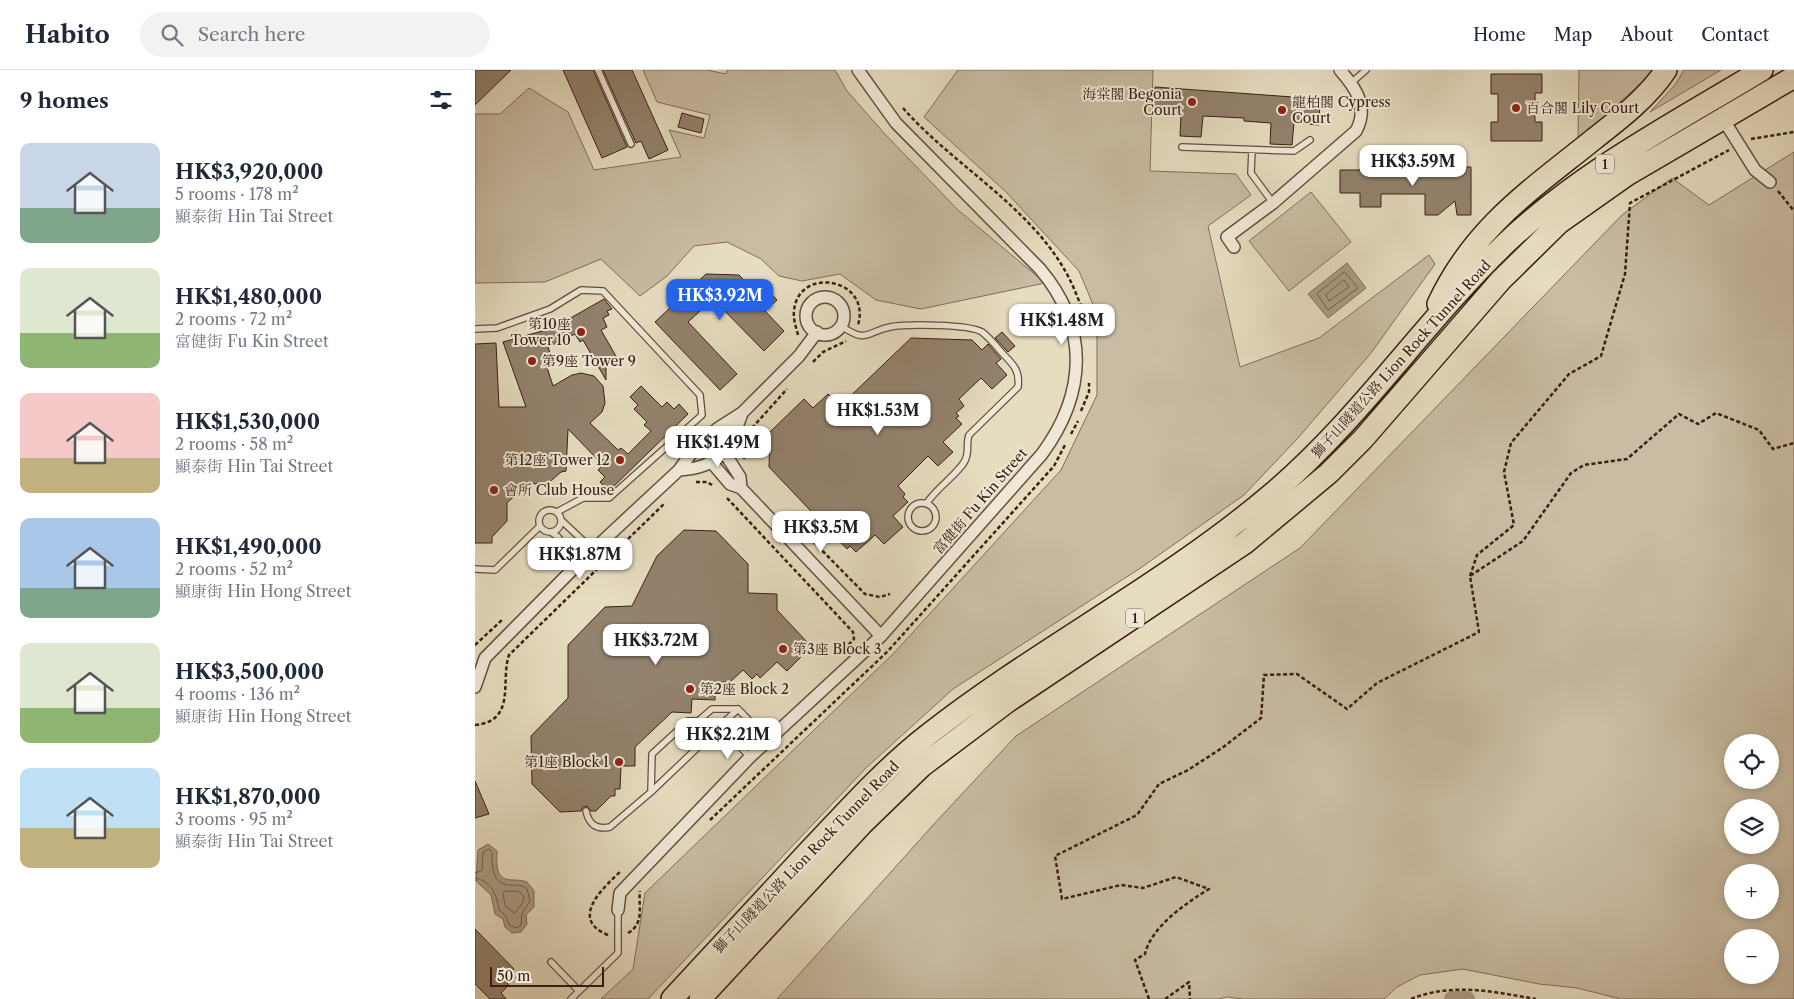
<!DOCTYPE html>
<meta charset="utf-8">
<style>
:root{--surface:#fff;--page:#f2f2f3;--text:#1f2937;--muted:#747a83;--line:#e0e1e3;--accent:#2563eb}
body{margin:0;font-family:"Libre Caslon Text","Noto Serif TC",serif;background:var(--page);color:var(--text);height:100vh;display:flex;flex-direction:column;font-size:19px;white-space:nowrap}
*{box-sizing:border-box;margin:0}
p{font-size:16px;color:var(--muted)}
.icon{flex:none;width:28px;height:28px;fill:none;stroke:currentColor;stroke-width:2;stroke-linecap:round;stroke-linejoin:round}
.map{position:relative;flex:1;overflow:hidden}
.details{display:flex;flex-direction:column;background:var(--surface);width:475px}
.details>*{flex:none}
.buttons{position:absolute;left:1249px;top:664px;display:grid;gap:10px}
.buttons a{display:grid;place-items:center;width:55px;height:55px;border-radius:50%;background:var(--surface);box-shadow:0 2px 8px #0003;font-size:25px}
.scale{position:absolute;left:15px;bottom:12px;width:114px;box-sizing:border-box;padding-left:5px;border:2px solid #392013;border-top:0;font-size:14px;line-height:18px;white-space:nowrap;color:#392013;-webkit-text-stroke:4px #efe8d6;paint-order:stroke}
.price{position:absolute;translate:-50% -42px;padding:0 11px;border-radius:10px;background:#fff;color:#222;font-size:16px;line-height:32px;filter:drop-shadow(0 1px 2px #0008)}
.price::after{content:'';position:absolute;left:50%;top:30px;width:15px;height:11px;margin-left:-8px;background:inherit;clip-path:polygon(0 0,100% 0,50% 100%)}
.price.current{background:var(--accent);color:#fff}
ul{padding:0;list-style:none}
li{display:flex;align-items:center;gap:15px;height:125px;padding:0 20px}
li span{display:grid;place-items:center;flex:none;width:140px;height:100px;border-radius:10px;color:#555}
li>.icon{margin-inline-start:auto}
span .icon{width:60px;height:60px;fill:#fffc;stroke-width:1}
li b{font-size:21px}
h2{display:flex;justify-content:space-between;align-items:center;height:60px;padding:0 20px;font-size:21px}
header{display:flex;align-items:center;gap:30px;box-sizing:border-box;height:70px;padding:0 25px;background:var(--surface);border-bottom:1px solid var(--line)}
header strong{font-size:24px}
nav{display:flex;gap:28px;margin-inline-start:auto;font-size:18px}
.search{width:350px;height:45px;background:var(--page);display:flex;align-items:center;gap:12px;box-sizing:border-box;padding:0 18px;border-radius:28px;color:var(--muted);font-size:19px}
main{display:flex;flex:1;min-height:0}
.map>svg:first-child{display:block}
.green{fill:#c9bca3;stroke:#816e5b;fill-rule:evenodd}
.water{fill:#ab9c85;stroke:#7d6a57}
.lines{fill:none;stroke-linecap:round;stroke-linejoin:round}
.shore{stroke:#725e4c;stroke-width:1}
.canal{stroke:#ab9c85;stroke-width:16}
.building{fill:#93826d;stroke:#392013}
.lane-casing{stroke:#644f3e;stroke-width:8}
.street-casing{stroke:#644f3e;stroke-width:14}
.highway-casing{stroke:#392013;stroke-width:24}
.path{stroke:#392013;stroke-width:2.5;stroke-dasharray:4 2.5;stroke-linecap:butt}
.lane{stroke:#efe8d6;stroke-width:5.5}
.street{stroke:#efe8d6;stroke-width:11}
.highway{stroke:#e6dcc0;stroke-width:21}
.poi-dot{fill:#8f2418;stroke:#efe8d6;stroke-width:2}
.labels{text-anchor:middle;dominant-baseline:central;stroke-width:4;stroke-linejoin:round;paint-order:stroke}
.shield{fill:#efe8d6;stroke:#705c4e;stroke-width:1}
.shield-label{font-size:12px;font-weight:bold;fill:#392013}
.poi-label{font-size:14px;fill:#392013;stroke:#efe8d6;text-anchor:start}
.street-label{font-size:14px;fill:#392013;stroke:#efe8d6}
</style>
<header>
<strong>Habito</strong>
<div class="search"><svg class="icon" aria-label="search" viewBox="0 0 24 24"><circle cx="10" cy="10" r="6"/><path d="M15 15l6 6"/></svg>Search here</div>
<nav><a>Home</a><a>Map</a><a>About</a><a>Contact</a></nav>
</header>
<main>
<section class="details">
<h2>9 homes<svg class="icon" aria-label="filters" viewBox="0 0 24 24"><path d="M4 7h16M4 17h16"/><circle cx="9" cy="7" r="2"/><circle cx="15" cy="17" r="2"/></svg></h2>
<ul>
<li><span style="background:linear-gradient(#c9d6e8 65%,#7fa58c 0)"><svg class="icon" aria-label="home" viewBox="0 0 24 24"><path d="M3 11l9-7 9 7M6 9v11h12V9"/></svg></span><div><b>HK$3,920,000</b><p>5 rooms · 178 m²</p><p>顯泰街 Hin Tai Street</p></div></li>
<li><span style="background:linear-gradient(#dfe7d0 65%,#8fb573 0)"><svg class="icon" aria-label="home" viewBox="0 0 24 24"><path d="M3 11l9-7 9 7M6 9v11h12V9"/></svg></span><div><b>HK$1,480,000</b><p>2 rooms · 72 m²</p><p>富健街 Fu Kin Street</p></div></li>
<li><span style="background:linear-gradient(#f6c9c9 65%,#c2b280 0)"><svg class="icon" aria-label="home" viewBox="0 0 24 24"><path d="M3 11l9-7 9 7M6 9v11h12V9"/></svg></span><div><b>HK$1,530,000</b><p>2 rooms · 58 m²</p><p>顯泰街 Hin Tai Street</p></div></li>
<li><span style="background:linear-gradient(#a9c7e8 70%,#7fa58c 0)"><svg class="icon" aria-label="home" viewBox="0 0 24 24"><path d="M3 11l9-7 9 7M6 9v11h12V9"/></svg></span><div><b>HK$1,490,000</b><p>2 rooms · 52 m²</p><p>顯康街 Hin Hong Street</p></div></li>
<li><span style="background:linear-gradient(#dfe7d0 65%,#8fb573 0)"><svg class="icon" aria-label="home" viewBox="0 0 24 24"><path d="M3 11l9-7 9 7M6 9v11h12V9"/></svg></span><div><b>HK$3,500,000</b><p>4 rooms · 136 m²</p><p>顯康街 Hin Hong Street</p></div></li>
<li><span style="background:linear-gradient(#bfe0f5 60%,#c2b280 0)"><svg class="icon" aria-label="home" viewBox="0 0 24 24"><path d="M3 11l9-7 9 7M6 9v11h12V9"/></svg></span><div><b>HK$1,870,000</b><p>3 rooms · 95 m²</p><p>顯泰街 Hin Tai Street</p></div></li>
</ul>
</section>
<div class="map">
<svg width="1319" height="929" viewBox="0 0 1319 929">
<rect width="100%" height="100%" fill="#e6dcc0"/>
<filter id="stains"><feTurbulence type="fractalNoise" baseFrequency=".004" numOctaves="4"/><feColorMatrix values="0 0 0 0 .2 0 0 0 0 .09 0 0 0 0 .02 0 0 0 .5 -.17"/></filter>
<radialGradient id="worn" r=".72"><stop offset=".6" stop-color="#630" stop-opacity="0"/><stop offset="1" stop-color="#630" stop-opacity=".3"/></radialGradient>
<path class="green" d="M168,0h64l19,4 1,-4h108l12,21 36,41 75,78 87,73 -124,26 -45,-9 -36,-26 -38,7 -23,-5 -18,-17 -34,-17 -33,4 -27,30 -27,20 -39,-37 -56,23 -70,1v-169h25l29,-26 39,24 26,58 87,-13 -12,-27 35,8 6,-23 -53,-13z
M483,0h195l-3,101 86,3 15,21 -43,31 32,141 79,-29 110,-83 6,9 -64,89 -73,85 -54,57 -105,74 -186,120 -87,79 -218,231h-47l32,-30 12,-76 249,-240 167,-183 36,-75v-81l-18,-43 -73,-79 -82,-75z
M1104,0h76l-77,71z
M1209,0h37l-71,42 25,-27z
M1319,82v847h-173l-44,-11 -38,-4 -76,-15 -43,6 -23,12 -13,12h-140l-17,-2 -9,2h-441l157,-175 82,-88 284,-188 322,-333 50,-37 37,27zM1258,672h37v38h-37zM1258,738h37v37h-37zM1258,802h37v38h-37zM1258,868h37v37h-37z
M836,122l40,50 -62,49 -40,-50z"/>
<path class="water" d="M872,193l19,25 -38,30 -20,-24z
M13,774l9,7c0,11 -3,28 14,29 6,0 10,0 16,2l7,9v16l-8,8 1,9 -6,8 -9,1 -7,-6 -2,-8 -8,-5 -4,-19 -15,-14 2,-31z"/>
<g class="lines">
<path class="shore" d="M870,202l13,16 -30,22 -11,-16z
M869,210l5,7 -20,14 -3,-6z
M0,803l7,-3 1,-18 6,-3 3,3c0,15 0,34 20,33 7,0 10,0 15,4l3,12 -8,12 -1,12 -5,3 -7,-3 -3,-9 -7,-6c-2,-14 -7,-29 -24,-32
M31,821h12l6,5 -1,6 -8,11 -10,-7 -2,-13z"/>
<path class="canal" d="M977,929h15"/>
</g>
<path class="building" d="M0,0h36l-36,35z
M88,0h30l34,77 -25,11z
M128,0h29l36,80 -19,9 -8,-18 -5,2z
M1016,4h51v19h-7v29h7v19h-51v-19h7v-28h-7z
M680,17l165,12 -1,26 -25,-2 -2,22 -22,-1 1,-21 -27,-2v-3l-41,-2 -2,21 -21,-1 1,-21 -28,-2z
M207,43l22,6 -3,14 -23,-6z
M950,96l46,1v48h-14l-2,-14 -17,14h-13v-21h-44v13h-21v-14h-20v-23h85z
M231,204l33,1 19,19 7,-7 12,13 -12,11 19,20 -20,20 -51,-52 -25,23 49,52 -17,16 -65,-68z
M129,229l8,10 -5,2 2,4 -6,3 4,9 -6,3 16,28 -11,6v16l-23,-40 -3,2 -5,-8 -27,13 3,9 -7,2 9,28 19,-11 9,-2 13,3 9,10 2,17 -3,9 -12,11 28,27 3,-2 7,6 23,-23 -7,-6 3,-3 -13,-13 4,-4 -8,-8 11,-11 21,21 5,-5 7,7 5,-5 9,10 -79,77 -9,-9 5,-5 -7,-7 5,-5 -35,-36 -2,42 -5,1 -15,13 -18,-2 -21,20v18l-15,16v6h-17v-199l21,-1 3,64h27l-23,-65 50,-14z
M527,262l13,14 -7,6 -13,-14z
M436,268l61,2 10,10 6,-6 13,15 -5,4 11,12 -15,14 -11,-11 -22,21 5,7 -8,7 3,3 -3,2 6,6 -19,18 10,10 -15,14 -10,-10 -30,30 7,8 -2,3 5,5 -15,14 10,11 -19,17 -9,-9 -19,17 -6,-6 -3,3 -78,-82 1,-35 34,-33 9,9 15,-14 12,12z
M209,460l32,1 32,33v29l29,1v16l31,33 -11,11 4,3 -14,14 -10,-9 -17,16 -3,-4 -5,5 -9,-9 -13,12h-7l-1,13h-7v5l-23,-1 -1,14 -19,-1 -37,35v19h-14l-1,23h-5v7h-4l-15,15h-5l-4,-5 -4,1 -2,4 -21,1 -28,-28 -1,-48 37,-38v-53l37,-38 27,-1 25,-50z
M0,711l14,33 -14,4z
M0,859l39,40 -11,10 6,6 -8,8 5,6h-16l-15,-15z"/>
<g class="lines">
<g class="lane-casing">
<path id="lane" d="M123,0l33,74
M876,13l15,-13
M707,77l112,4 16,-11
M777,80l-1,23 22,30
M366,256c27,18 24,6 49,1 16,-3 79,-3 92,5 8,6 15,15 21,22 11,11 17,17 15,33l-49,48c-3,8 0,15 -3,23 -3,12 -31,31 -39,45
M0,259l22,-1 53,-19 31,-19 22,1 97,104 2,20 -93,83h-26l-26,14
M433 447a14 14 0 1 1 28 0a14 14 0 1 1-28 0Z
M64 451a11 11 0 1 1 22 0a11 11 0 1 1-22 0Z
M87,451l31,29
M76,462l7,5 19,28
M0,499l20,1 45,-44
M245,656l30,31
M176,722l1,-38 36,-33h10l14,-12h26l30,31
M111,741c3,14 11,19 24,16l41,-35 87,-83
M76,892l28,29
M96,929l47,-46v-43"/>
</g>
<g class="street-casing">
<path id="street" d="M1248,49l32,51 15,12
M759,177l-7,-10 46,-34 83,-72c13,-24 0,-43 -16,-61
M331 246a19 19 0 1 1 38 0a19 19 0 1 1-38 0Z
M221,379l15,-1 13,4 16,25 1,11
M237,393l18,21 11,4 140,148
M204,400c41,-2 51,-21 63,-57
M0,617l10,-29 92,-93 102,-95 11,-15 27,-26 25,-16 57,-57 18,-24
M143,840l2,-17 130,-136 131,-121 161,-182c44,-60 48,-126 -2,-185l-144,-146 -38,-53"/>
</g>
<g class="highway-casing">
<path id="highway" d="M963,234c36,-77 93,-114 156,-165 27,-21 53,-41 72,-69
M197,929c46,-50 92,-99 138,-149 38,-40 75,-82 119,-116 110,-86 237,-150 344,-241 87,-74 150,-170 232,-249 75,-72 168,-120 257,-174
M225,929l162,-175 60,-58 85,-64 238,-159 84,-70 34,-34 138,-159 58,-57 68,-48 167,-98"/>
</g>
<path class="path" d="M428,38c55,63 143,106 174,188 4,10 8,19 9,29
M1276,69l43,-7
M1303,121l16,20
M323,265c-2,-8 -5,-16 -4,-24 4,-46 78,-33 64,14
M338,292l10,-10 23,-11
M606,341l8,-19v-9
M277,358l35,-39
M596,364l7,-13
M269,389l2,-17
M221,412h11l5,3
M252,428l126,134 1,7 -14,15
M320,453l70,71 15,3 10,-3
M995,506l7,-21 37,-30 -10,-53 7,-29 58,-69 32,-18 24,-82 5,-71 99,-53
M0,575l27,-25
M0,655c42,-4 25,-44 34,-70l156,-152
M235,750l178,-169 166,-185 11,-21
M153,863c17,-10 10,-26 12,-42
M133,865c-40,-16 -4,-48 13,-64
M674,929l-14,-39 10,-6c6,-27 41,-51 64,-65l-33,-12 -33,11 -22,-3 -59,14 -7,-43 82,-41 22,-31 29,-14 34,-22 39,-30 3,-43 33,-1 50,35 30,-26 102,-51 -9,-56 53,-35 48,-68 13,-8 43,-6 52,-45 19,10 18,-11 43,17 14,19 21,-6
M690,929l24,-17 1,17
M936,929c42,-17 83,-7 125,0"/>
<use href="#lane" class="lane"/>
<use href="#street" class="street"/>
<use href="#highway" class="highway"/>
</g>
<g class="poi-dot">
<circle cx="717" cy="32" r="5"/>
<circle cx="1041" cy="38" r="5"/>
<circle cx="807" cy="40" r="5"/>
<circle cx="106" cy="262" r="5"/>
<circle cx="57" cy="291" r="5"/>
<circle cx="145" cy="390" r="5"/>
<circle cx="19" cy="420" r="5"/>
<circle cx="308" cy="579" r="5"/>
<circle cx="215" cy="619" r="5"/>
<circle cx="144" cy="692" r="5"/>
</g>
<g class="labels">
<g class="shield">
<rect x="1121" y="84.5" width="18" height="19" rx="4"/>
<rect x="651" y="538.5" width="18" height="19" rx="4"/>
</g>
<g class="shield-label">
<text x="1130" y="94">1</text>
<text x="660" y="548">1</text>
</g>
<g class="poi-label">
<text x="707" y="24" text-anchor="end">海棠閣 Begonia<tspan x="707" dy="16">Court</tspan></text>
<text x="817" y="32">龍柏閣 Cypress<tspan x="817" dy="16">Court</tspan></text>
<text x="1051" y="38">百合閣 Lily Court</text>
<text x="96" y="254" text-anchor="end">第10座<tspan x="96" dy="16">Tower 10</tspan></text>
<text x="67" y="291">第9座 Tower 9</text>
<text x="135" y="390" text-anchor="end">第12座 Tower 12</text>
<text x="29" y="420">會所 Club House</text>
<text x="318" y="579">第3座 Block 3</text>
<text x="225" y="619">第2座 Block 2</text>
<text x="134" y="692" text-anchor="end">第1座 Block 1</text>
</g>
<g class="street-label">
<text transform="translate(926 289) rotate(-48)">獅子山隧道公路 Lion Rock Tunnel Road</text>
<text transform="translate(505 431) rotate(-49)">富健街 Fu Kin Street</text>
<text transform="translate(331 787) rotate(-46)">獅子山隧道公路 Lion Rock Tunnel Road</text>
</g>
</g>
<rect width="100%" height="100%" filter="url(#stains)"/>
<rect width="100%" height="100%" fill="url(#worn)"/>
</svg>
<div class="buttons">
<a><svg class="icon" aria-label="locate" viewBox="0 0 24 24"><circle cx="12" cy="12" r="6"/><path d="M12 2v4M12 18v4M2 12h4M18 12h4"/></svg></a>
<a><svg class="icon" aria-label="layers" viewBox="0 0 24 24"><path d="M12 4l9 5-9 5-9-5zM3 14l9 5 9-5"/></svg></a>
<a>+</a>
<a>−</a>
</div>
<div class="scale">50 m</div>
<b class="price" style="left:938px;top:117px">HK$3.59M</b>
<b class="price current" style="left:245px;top:251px">HK$3.92M</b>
<b class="price" style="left:587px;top:276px">HK$1.48M</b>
<b class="price" style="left:403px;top:366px">HK$1.53M</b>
<b class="price" style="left:243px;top:398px">HK$1.49M</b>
<b class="price" style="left:346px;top:483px">HK$3.5M</b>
<b class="price" style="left:105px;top:510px">HK$1.87M</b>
<b class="price" style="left:181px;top:596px">HK$3.72M</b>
<b class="price" style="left:253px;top:690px">HK$2.21M</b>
</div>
</main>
